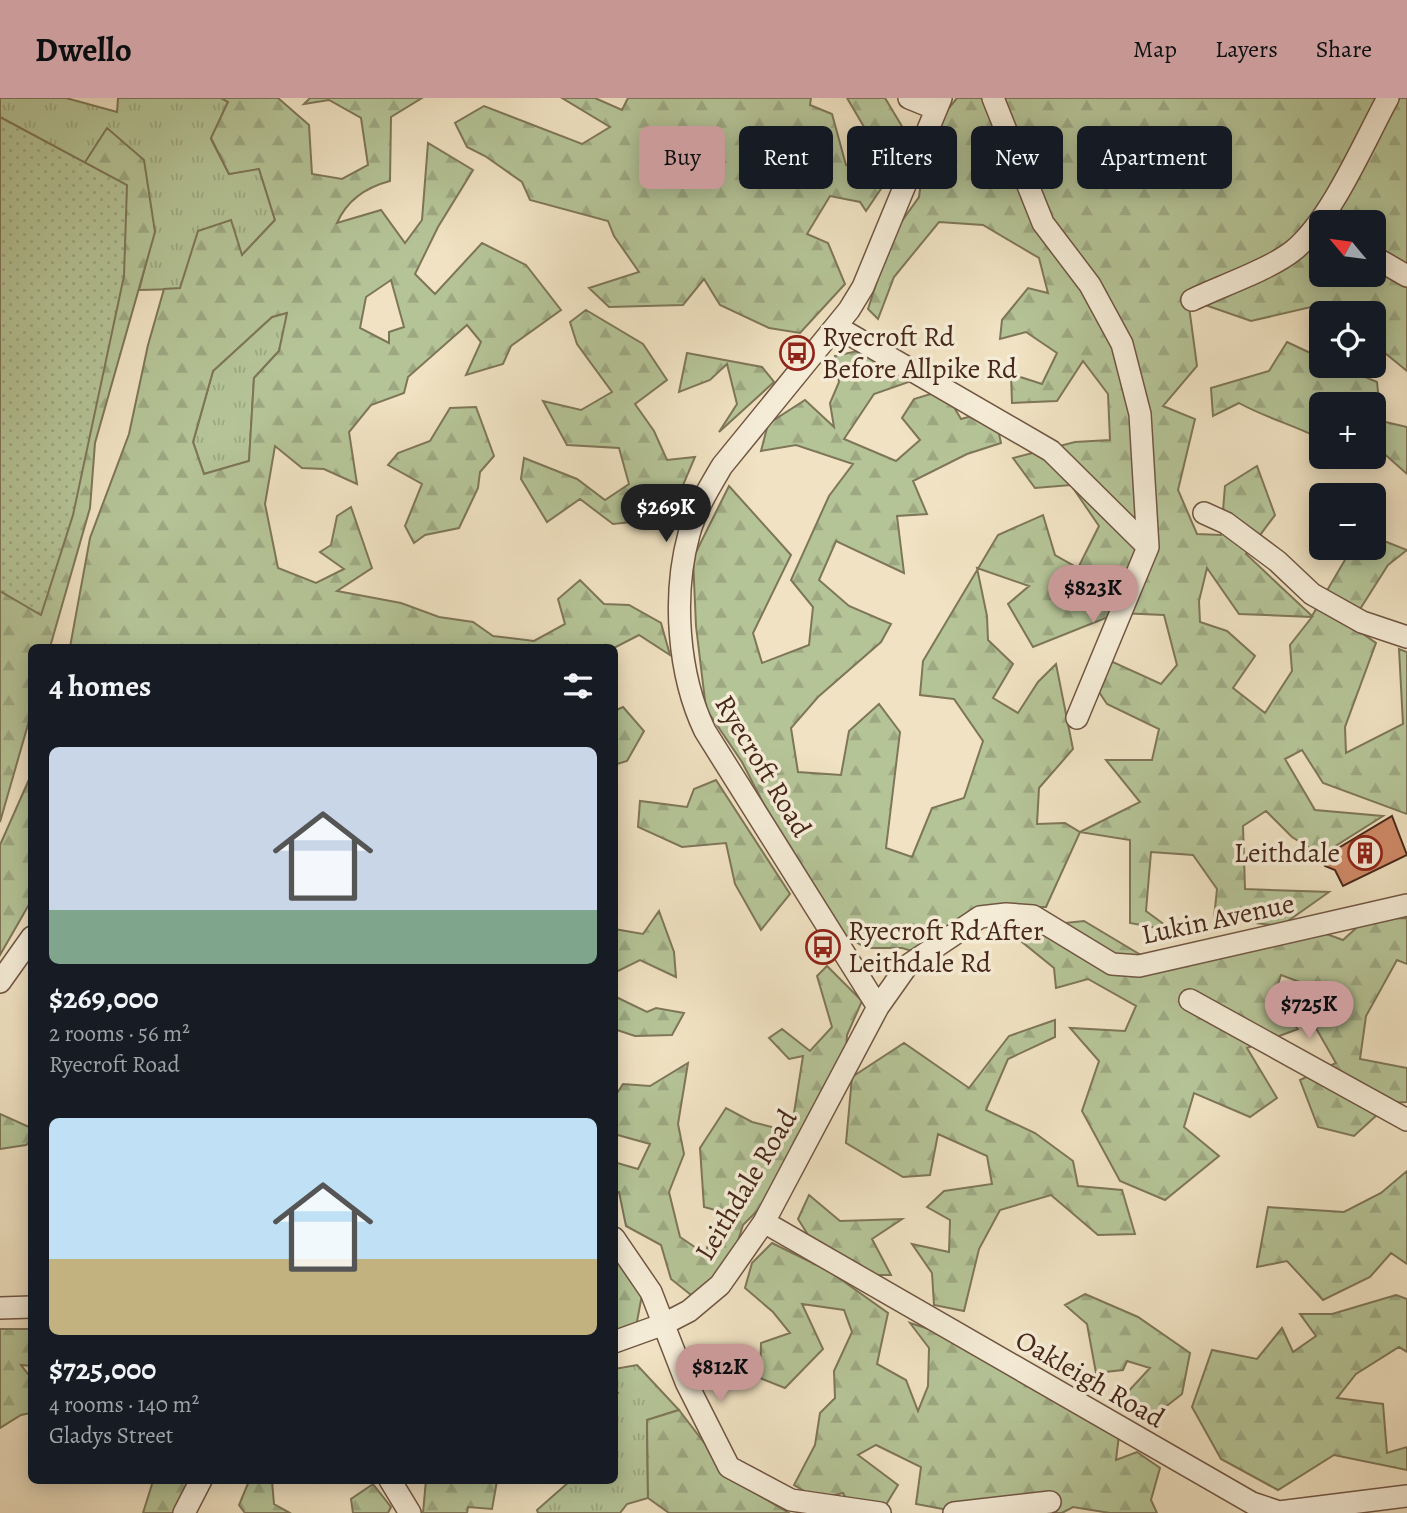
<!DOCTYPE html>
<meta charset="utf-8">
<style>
:root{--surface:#171b24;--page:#242831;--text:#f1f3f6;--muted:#9ea1a6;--accent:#c59692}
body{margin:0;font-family:Alegreya,serif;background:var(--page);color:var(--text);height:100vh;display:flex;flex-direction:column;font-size:26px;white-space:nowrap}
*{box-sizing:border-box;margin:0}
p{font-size:23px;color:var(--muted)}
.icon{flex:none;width:38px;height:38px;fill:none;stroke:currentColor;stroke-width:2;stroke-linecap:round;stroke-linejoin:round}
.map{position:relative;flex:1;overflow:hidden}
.details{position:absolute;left:28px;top:546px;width:590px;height:840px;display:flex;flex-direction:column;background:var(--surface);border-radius:10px;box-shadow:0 4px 18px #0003}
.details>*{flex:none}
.guide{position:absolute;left:639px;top:28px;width:663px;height:63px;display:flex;gap:14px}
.needle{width:46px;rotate:299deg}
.controls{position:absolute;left:1309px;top:112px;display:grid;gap:14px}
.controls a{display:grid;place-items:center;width:77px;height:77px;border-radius:10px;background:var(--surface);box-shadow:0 4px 18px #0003;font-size:35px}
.price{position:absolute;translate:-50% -60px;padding:0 16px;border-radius:24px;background:var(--accent);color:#111;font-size:23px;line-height:46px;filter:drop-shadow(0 2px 4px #0008)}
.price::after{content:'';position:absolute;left:50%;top:42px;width:21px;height:16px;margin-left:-10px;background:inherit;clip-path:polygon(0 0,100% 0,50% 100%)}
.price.active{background:#222;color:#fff}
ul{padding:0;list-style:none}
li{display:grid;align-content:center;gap:14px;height:371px;padding:0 21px}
li span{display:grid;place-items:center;height:217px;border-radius:10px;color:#555}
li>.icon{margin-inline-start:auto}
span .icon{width:126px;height:126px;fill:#fffc;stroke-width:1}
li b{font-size:30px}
h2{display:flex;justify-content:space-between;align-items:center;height:84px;padding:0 21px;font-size:30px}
.pill{padding:0 24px;border-radius:10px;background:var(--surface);box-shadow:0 4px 18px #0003;font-size:24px;line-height:63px}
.pill.active{background:var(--accent);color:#111}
header{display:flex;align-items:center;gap:42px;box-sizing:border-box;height:98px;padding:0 35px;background:var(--accent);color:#111}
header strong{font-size:33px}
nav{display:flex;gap:38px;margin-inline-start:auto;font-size:24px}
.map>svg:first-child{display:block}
.grass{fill:url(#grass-tufts);stroke:#7e7658;stroke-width:2}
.forest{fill:url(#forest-firs);stroke:#7e7658;stroke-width:2;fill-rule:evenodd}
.park{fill:url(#park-dots);stroke:#7e7658;stroke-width:2}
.building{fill:#d18a68;stroke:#472719;stroke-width:2}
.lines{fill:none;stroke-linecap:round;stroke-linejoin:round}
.minor-casing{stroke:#715643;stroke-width:24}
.minor{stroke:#f5ecd7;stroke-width:21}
.labels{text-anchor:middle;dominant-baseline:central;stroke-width:7;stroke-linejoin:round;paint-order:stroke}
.poi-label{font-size:28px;fill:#472719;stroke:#f5ecd7;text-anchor:start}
.street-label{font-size:28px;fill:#472719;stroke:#f5ecd7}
</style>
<header>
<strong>Dwello</strong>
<nav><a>Map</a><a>Layers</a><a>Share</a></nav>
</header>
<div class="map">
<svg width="1407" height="1415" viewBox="0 0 1407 1415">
<defs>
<pattern id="grass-tufts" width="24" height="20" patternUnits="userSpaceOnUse" patternTransform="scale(1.75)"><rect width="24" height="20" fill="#b5c497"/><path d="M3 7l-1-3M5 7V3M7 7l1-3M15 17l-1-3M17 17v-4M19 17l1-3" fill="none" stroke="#9da882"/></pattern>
<pattern id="forest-firs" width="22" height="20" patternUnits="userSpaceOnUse" patternTransform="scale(1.75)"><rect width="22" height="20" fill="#b5c497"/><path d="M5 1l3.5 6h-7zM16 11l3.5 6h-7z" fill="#9da882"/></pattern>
<pattern id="park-dots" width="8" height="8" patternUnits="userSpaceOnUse" patternTransform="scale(1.75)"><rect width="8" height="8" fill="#b5c497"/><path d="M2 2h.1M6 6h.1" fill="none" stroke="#9da882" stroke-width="1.8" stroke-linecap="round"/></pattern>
</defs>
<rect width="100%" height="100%" fill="#f0e2c2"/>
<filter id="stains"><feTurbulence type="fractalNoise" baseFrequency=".00286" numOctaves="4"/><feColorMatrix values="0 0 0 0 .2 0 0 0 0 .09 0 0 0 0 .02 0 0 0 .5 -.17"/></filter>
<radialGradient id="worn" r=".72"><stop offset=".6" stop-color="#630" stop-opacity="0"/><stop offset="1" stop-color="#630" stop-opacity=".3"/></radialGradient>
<path class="grass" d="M0,0h66l51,14 1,-14h103l7,4 -17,37 18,35 30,-6 16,52 -33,35 -62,34 -41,1 15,-58 -74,-62 -80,40z
M288,214l-9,39 -25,27 -5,83 -45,13 -11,-32 20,-71 59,-54z
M637,1267l42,45 -32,10 1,78 -21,6 -7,9h-82l-1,-3 33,-29 44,-1v-82l4,-5 -4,-3v-21z"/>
<path class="forest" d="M221,0h57l31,27 3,49 30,5 26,-14 -7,-47 -32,-18 -25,4 6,-6h112l-31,19 -1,64c-23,6 -43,19 -53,42l44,-13 24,33 17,-23 6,-77 45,27 -35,57 -23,47 20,20 47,-51 44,22 35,45 -50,36 -8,18 -37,11 15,-33 -14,-17 -59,52 -4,16 -33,12 -22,27 8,52 -33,-15 -22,-1 -27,-22 -10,58 13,64 38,15 28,-14 -24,-17 11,-7 6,-29 14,-9 21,61 -35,23 64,12 38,14 34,5 20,14 41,5 31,-17 -7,-25 22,-19 24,24 25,1 32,18 9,32 -31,-20 -25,13 -544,-1 20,-109 39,-104 19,-89 16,-56 16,-1 18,-57 33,-11 11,35 33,-35 -16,-51 -30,5 -18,-36 17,-36zM391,182l13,47 -15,5v11l-29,-15 6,-31zM287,215l-8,38 -25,27 -5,83 -45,13 -11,-32 20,-71 59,-54z
M562,0h33l27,12 6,-12h183l-1,7 22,9 14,51 13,5 8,-38 -20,-34h38l27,45 -46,68 -6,-9 -30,-6 -23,38 21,9 17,41 -45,49 -31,-5 -49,-23 -16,-26 -21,26 -74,2 -20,-19 50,-16 -25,-36 -6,-15 -78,-21 -8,-18 -37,-26 -18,-9 -12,-24 29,-17 98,38 28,-17z
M957,0h450v273l-33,-27v-31h-38l-12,-9 -73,17 -63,-22 9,67 -34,40 32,13 -17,71 19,44 24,1 4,-49 32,-20 18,49 -29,39 66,62 40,-68h22v-11l33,13 -19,15 -38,60 26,18 -31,84 1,26 57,-29 -4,-75 8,3v162l-84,-31 -21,-33 -17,9 30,51 68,6 -62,39 -29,-18 -26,-26 -23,15 2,63 84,3 -48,34 -67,-8 3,-29 -24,-34 -42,-3 -5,59 27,20 -43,-8v-83l-50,-8 -34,75h-60l-48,24 -23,21 -13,-4h-36l-55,-33 -4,-27 -65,-126 -36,-53 -10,-83 -3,-68 36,-72 62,69 -38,78 9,30 47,-18 4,-38 -22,-27 38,-84 24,-32 -57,-19 -35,6 7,-27 37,-24 29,27 -4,-24 9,-21 -4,-26 27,-6 61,27 -49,17 -30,45 52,22 24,-21 -18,-22 12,-19 30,-9 17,29 33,-9 7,33 -34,11 -54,27 14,33 -30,2 7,57 -68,-32 -17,39 30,26 42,18 -10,18 -63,55 -27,31 7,44 43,3 8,-44 30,-27 21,28 -14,116 26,9 20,-49 32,-10 19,-57 -29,-42 -34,-4 3,-34 75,-126 45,-20 12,40 23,13 21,-42 -28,-41 -36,3 -22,-30 62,-16 35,-2 -2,-46 -25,-33 -26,40 -45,2 -1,-29 31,10 15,-31 -31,-21 -26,7 2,-19 26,-32 20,5 -9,-35 -56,-33 -44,-3 -45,55 -16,42 -10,-10 24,-74 27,-38 8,-62zM1321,124h53v53h-53zM977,470l52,18 -21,18 25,43 85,-34 46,2 13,50 -16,19 -48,-22 -26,12 20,30 52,25 -7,31h-46l34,42 -60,30 -15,-9 -28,1 2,-36 34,-39 -17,-85 -18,18 -20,31 -25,-15 20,-34 -25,-24 -1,-24zM1207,470l32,46 73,3 -22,28 2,26 -27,42 -32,-25 22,-32 -28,-25 -27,-9 -1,-21z
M107,30l37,32 11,72 -60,211 -5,65 -40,139 -18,1 -1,66 -31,108v-612l80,-40z
M586,212l57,34 24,36 -32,24 19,27 13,29 28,-3 -26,61 -56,6 -33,-25 -33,23 -26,-43 3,-21 53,21 28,21 24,-16 -10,-36 -52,-3 -24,-44 38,9 31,-18 -35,-48 -7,-22z
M1287,244l34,16v8h18l38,16 4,39 26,6v47l-27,-24 -6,-1v-45h-53v35c-27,-14 -55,-21 -82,-36l-26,13 -2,-28 58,-17z
M687,255l75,14 12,15 -55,50 18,-28 -10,-40 -17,16 -31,12z
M476,309l18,49 -14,16 -2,16 -19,40 -34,7 -11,8 -9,-17 17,-42 -34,-19 10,-12 32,-12 20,-33z
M623,609l21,24 -17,30 -13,4v-54z
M31,677v126l-31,54v-110z
M716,682l74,114 -29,36 -26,-46 -9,-41 -44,4 -44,-20 2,-26 47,6 7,-18z
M659,813l15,41 2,25 -36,-17 -26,13v-44l29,5z
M1407,820v46l-10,-4 -31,56 -6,43 47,9v34l-17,1 -36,33 -36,-9 -18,-47 36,-17 -23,-40 33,-24 -65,-24 -9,28 26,26 -51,19 30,50 -27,19 -56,-24 -10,34 35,29 -54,44 -45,-19 -38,-70 17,-50 -29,-33 55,3 11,-25 -48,-27 -32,9 -2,-20 -48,-39 78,-8 82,49 155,-38 22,8 23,-21z
M827,868l35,35 -15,34 -1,17 -76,146 -27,27 -12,38 -35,36 -25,-20 -10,-34 -35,-19 -7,-34 -5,3v-33l24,7 12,-25 -36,-10v-36l9,-14 27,2 38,-23 -10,61 6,30 -15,38 11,45 25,17 14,-43 -15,-4 -4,-59 26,-40 26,14 39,10 12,-76 -14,3 -20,-21 13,-9 28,22 22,-24 -15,-51z
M614,898l33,16 9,-4 28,5 -12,22 -37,1 -21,-7z
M1055,922v17l-47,22 -22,51 49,23 38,28 5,25 44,4 13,44 -37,1 -47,-40 -51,15 -21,39 -15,62 -30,-6 -2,-32 -20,-29 37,8 1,-32 -23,-13 17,-16 48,-7 -5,-28 -49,-22 -8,41 -27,2 -57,-34 6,-66 52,-34 65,45 40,-52z
M0,1016l29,13 2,-3v17l-5,4 -26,4z
M1407,1073v93l-16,-11 -21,24 -47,23 -36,-39 -30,6 11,-60 76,5 37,-19z
M809,1097l31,26 62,-2 -30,20 19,36h-37l-39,-29 -17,-27z
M614,1132l30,54 -8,43 -22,9z
M772,1145l57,28 59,42 -11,51 29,16 12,31 10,-25 1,-38 -19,-25 22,7 187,105 -3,25 21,-8 23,16 -9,32 6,13h-47l-37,-6 -11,6h-98l-48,-9 5,-37 -45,-22 -18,10 40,30 -17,28h-27l-11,-20 -25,6 -24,-14 21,-40 5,-32 15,-15 -1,-27 18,-39 -8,-22 -42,-6 21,45 -38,39 -25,-10 1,-35 29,-10 -17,-21 -28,-24 7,-25z
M1085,1196l53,23 52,36 -8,41 -27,21 -31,-19 26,-28 -23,-7 -4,9 -27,3 -9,-49 -22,-19z
M1396,1197l11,4v53l-8,-5 -43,27 -19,24 46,6 4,49 20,-6v23l-73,-15 -56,35 -57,-31 -29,-52 20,-57 45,9 25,-31 11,24 23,-16 -16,-22h32z
M0,1231h32l-1,37 -10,-1 10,13v35l-10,2 -21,13z
M679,1312l53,69 57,34h-120l-21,-15 -1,-78z
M426,1382l71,1 -5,28 -24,-2 -1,6h-44z
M153,1383h46l-20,32h-36z
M249,1383h23l2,23 16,9h-45l-6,-8z
M373,1386l18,23 -3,6h-35l-2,-14z"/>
<path class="park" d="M0,19l127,68 -3,91 -51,239 -32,100 -41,-24z"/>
<path class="building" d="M1392,718l15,39 -64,31 -8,-16 -10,-4 -5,-9 3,-7h12z"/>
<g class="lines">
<g class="minor-casing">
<path id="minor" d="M909,0l27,11
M993,0l50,125 47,62 32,59 18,70 8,133 -71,171
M1374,159l33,19
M1192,202c29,-14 79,-31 102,-50 37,-30 71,-110 94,-152
M837,229l214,124 97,96
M1204,415l22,10 51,38 35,33 50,28 45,15
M0,884l32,-45
M1190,902l217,120
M878,909l-173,-276c-27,-56 -33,-135 -16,-197 7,-25 20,-46 33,-68l127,-156 14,-23 78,-189
M764,1124l488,281 27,9 128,-16
M614,1140l37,54 35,90 43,85 62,33 89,13
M0,1210l32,-1
M614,1244l50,-18 25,-13 31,-26 44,-63 114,-215 29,-41 73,-49 26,-3 27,2 79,48 27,2 268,-61
M390,1382l20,33
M184,1415l17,-33
M954,1415l96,-11"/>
</g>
<use href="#minor" class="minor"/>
</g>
<defs>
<g id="bus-ring" transform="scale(1.75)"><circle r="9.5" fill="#f5ecd7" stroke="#8f2418" stroke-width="1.5"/><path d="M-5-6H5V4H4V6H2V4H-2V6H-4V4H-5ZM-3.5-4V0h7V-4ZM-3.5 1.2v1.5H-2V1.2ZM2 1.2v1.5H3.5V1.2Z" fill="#8f2418"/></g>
<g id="building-ring" transform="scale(1.75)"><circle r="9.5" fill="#f5ecd7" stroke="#8f2418" stroke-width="1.5"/><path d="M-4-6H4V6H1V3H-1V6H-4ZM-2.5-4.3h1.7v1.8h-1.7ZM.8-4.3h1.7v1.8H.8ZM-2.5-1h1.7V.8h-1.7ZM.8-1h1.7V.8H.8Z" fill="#8f2418"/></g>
</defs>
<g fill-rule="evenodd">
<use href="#bus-ring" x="797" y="255"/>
<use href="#building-ring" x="1365" y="755"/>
<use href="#bus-ring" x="823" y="849"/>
</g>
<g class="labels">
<g class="poi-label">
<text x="822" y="239">Ryecroft Rd<tspan x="822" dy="32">Before Allpike Rd</tspan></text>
<text x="1340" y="755" text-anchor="end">Leithdale</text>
<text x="848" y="833">Ryecroft Rd After<tspan x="848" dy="32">Leithdale Rd</tspan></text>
</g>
<g class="street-label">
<text transform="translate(763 668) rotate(59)">Ryecroft Road</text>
<text transform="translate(1218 821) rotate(-12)">Lukin Avenue</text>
<text transform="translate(746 1087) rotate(-59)">Leithdale Road</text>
<text transform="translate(1090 1281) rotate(30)">Oakleigh Road</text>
</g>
</g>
<rect width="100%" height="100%" filter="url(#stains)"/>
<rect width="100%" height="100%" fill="url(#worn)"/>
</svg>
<div class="controls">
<a><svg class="needle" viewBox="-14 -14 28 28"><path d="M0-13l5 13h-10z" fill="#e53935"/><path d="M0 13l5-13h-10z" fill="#9ea1a6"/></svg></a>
<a><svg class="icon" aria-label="locate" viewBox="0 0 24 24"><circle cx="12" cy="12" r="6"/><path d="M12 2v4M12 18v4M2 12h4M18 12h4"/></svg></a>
<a>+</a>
<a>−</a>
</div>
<b class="price active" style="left:666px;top:446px">$269K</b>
<b class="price" style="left:1093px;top:527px">$823K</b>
<b class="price" style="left:1309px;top:943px">$725K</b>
<b class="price" style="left:720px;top:1306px">$812K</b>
<div class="guide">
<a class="pill active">Buy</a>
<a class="pill">Rent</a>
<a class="pill">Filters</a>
<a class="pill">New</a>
<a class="pill">Apartment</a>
</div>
<section class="details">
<h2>4 homes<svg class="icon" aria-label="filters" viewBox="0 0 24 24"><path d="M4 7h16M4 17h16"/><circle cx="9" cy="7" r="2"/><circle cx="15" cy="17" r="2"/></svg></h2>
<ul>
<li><span style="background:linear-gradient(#c9d6e8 75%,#7fa58c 0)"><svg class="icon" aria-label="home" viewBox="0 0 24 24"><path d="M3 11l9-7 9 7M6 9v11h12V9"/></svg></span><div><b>$269,000</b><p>2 rooms · 56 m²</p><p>Ryecroft Road</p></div></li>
<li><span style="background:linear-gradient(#bfe0f5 65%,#c2b280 0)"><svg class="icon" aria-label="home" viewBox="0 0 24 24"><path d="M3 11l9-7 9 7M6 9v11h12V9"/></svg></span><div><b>$725,000</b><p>4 rooms · 140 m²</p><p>Gladys Street</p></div></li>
</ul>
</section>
</div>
